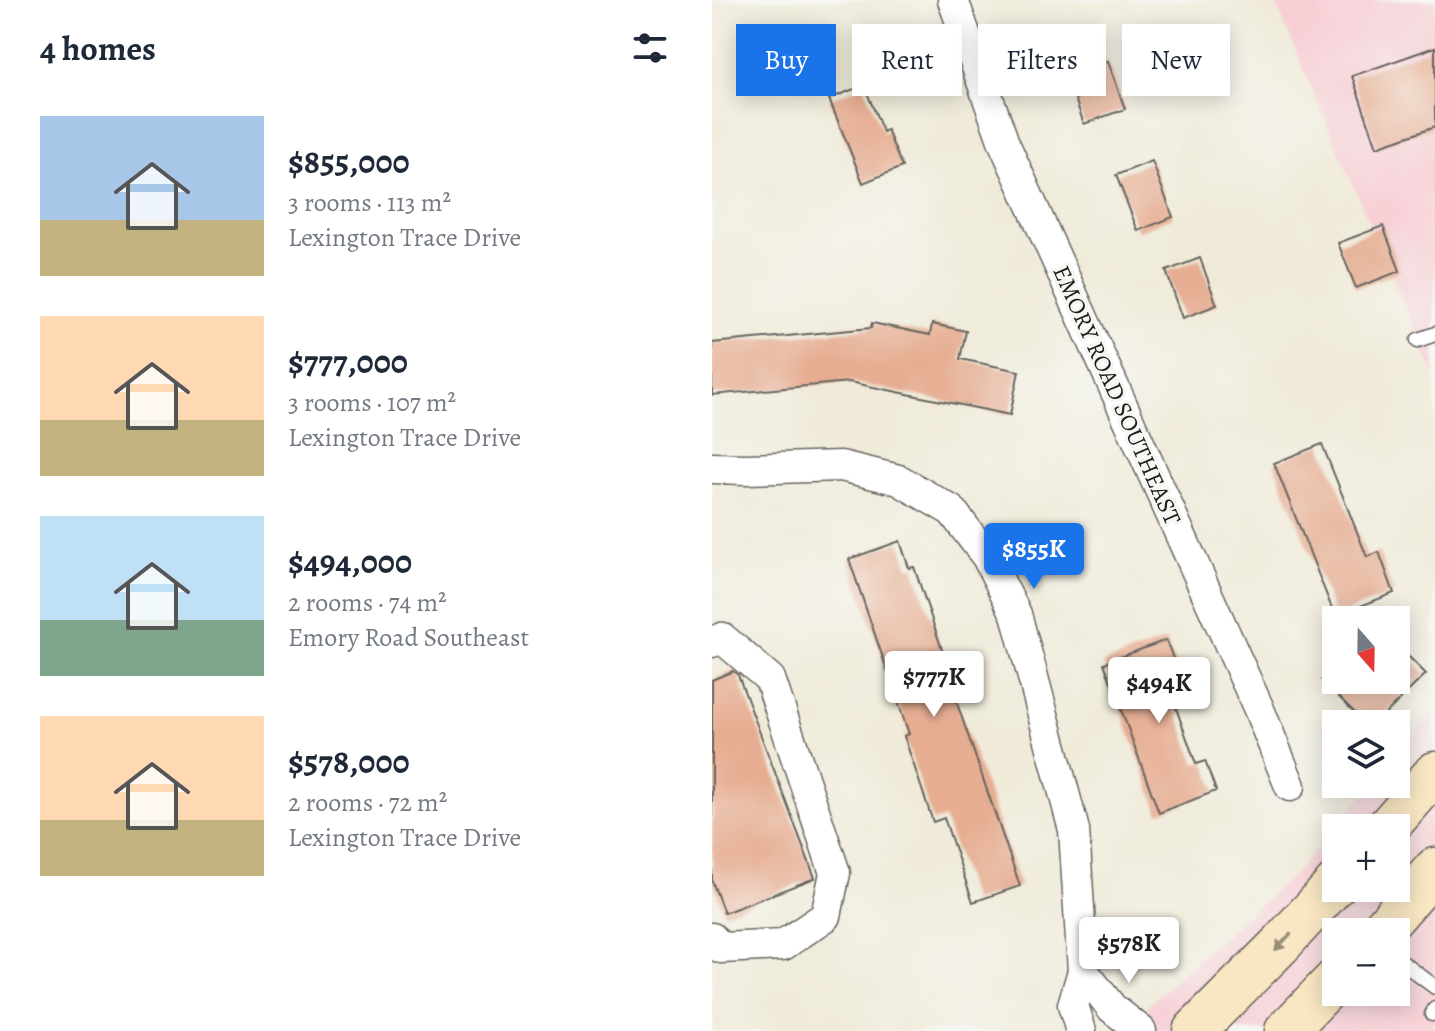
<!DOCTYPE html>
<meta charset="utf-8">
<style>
:root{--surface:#fff;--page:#f6f6f7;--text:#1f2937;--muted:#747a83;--accent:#1a73e8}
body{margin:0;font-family:Alegreya,serif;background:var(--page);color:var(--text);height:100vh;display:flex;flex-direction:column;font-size:30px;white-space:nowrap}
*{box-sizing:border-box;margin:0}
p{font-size:26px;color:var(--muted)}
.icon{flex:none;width:44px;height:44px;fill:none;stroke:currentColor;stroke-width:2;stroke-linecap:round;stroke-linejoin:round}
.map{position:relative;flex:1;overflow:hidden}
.drawer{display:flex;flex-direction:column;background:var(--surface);width:712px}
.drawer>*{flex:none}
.guide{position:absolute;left:24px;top:24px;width:578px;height:72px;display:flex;gap:16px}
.needle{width:52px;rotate:160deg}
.tools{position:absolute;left:610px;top:606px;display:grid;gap:16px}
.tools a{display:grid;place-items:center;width:88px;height:88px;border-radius:0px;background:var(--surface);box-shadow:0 4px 20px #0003;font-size:40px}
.price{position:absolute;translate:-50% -68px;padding:0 18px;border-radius:8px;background:#fff;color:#222;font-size:26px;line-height:52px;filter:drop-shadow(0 2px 4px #0008)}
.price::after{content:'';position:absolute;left:50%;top:48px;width:24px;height:18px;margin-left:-12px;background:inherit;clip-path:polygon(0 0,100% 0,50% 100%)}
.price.current{background:var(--accent);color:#fff}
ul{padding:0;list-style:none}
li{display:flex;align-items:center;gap:24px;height:200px;padding:0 40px}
li span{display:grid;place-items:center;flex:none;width:224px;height:160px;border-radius:0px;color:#555}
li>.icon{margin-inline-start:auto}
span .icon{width:96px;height:96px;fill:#fffc;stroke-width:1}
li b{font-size:34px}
h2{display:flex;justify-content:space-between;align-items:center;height:96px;padding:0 40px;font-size:34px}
.tag{padding:0 28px;border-radius:0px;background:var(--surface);box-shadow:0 4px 20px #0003;font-size:28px;line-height:72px}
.tag.current{background:var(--accent);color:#fff}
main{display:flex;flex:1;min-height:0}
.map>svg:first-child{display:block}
.built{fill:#f7cfd5;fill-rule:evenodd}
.building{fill:#e6ad92}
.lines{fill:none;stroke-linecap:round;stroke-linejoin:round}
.service-casing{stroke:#66645e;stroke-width:17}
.minor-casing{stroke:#66645e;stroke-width:33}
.secondary-casing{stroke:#66645e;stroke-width:45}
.service{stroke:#fff;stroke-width:14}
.minor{stroke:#fff;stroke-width:30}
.secondary{stroke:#f9e7c3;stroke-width:42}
.oneway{fill:#968c78}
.labels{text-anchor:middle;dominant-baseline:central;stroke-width:7;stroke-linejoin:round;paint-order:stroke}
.street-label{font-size:24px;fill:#1c1c1c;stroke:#f6f6f2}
</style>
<main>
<section class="drawer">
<h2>4 homes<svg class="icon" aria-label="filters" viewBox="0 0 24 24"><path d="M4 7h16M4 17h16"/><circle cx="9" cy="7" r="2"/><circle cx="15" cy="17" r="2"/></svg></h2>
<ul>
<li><span style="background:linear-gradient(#a9c7e8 65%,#c2b280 0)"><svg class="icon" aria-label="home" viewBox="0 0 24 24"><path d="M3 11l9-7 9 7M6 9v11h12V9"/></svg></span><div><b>$855,000</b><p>3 rooms · 113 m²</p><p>Lexington Trace Drive</p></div></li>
<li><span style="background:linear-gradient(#ffd9b3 65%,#c2b280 0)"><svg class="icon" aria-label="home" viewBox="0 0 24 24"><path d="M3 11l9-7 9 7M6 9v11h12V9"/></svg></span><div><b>$777,000</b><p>3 rooms · 107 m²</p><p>Lexington Trace Drive</p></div></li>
<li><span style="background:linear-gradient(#bfe0f5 65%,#7fa58c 0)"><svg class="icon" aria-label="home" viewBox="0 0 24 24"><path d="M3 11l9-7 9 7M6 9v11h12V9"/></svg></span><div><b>$494,000</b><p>2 rooms · 74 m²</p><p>Emory Road Southeast</p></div></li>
<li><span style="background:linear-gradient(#ffd9b3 65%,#c2b280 0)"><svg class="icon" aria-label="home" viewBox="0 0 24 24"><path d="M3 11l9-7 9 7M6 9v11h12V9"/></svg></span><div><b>$578,000</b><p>2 rooms · 72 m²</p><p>Lexington Trace Drive</p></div></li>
</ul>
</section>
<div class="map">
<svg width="723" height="1031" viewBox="0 0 723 1031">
<rect width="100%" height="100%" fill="#f6f6f2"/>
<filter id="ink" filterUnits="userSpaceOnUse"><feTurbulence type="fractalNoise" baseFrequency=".0125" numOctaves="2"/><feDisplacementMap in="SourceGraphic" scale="16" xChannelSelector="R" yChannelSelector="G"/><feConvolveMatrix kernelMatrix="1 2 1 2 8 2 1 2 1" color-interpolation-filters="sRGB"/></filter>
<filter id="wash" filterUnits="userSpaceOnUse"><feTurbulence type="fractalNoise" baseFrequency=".006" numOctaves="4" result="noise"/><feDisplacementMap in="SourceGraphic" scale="32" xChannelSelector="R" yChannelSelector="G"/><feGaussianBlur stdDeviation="1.8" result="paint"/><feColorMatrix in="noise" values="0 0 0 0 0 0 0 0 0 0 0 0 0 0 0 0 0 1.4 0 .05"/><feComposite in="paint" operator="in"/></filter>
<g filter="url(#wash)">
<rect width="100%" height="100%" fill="#f0ebd9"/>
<path class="built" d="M562,0h161v376z
M723,711v320h-313l36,-35 138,-124 77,-88h23v-27zM624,828h60v60h-60zM624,932h60v60h-60z"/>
<g id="blocks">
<path class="building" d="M723,47v80l-58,20 -25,-71z
M396,61l17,48 -41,15 -17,-48z
M152,85l19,47 4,-2 15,37 -39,16 -34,-84z
M440,161l21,56 -35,14 -22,-56z
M671,226l17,45 -44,17 -18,-45z
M488,258l17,47 -34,13 -17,-47z
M160,323l58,12 2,-11 34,7 -6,28 59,12 -9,44 -161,-33 -137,13v-52l159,-15z
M610,444l45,113 12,-5 15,41 -59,23 -61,-153z
M188,541l9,27 5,-1 39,115 -3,1 70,203 -47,16 -29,-84 -11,4 -29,-86 5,-2 -60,-175z
M454,640l24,63 -14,5 20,56 9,-3 11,30 -57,22 -55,-150z
M684,644l30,30 -51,50h-9l-44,-44h74z
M21,671l5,4 77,203 -91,35 -12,-32v-201z"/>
</g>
</g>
<g filter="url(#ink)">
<use href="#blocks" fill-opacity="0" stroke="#66645e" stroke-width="2"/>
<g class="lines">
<g class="service-casing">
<path id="service" d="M706,340l17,-6
M684,958l39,29
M720,1014l3,-5"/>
</g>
<g class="minor-casing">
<path id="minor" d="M241,0l51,143 254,564 32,79
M0,468l34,1 95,-3 58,14 53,31 35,46 29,57 58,216 9,141 -10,34 8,26
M0,642l10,-4 48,41 65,194 -9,43 -43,29 -62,3 -9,-10
M371,971l29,37 29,23"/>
</g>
<g class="secondary-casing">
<path id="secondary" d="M675,828l48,-55
M668,932l55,-63
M482,1031l85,-85 57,-62
M574,1031l50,-52"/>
</g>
<use href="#service" class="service"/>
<use href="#minor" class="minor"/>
<use href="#secondary" class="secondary"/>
</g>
<defs><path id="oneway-solid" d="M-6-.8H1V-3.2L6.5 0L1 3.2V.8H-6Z" transform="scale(2)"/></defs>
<use class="oneway" href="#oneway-solid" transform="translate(571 942) rotate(133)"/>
</g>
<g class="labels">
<g class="street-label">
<text transform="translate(405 395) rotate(66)">EMORY ROAD SOUTHEAST</text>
</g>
</g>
</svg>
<div class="tools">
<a><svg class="needle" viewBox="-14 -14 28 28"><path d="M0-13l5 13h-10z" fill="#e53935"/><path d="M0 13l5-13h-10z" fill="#747a83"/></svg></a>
<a><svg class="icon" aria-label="layers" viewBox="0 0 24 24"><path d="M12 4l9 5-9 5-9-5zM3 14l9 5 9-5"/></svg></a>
<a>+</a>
<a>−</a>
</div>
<b class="price current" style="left:322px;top:591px">$855K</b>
<b class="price" style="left:222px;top:719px">$777K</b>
<b class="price" style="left:447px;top:725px">$494K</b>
<b class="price" style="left:417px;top:985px">$578K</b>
<div class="guide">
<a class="tag current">Buy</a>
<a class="tag">Rent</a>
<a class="tag">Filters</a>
<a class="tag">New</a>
</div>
</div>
</main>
